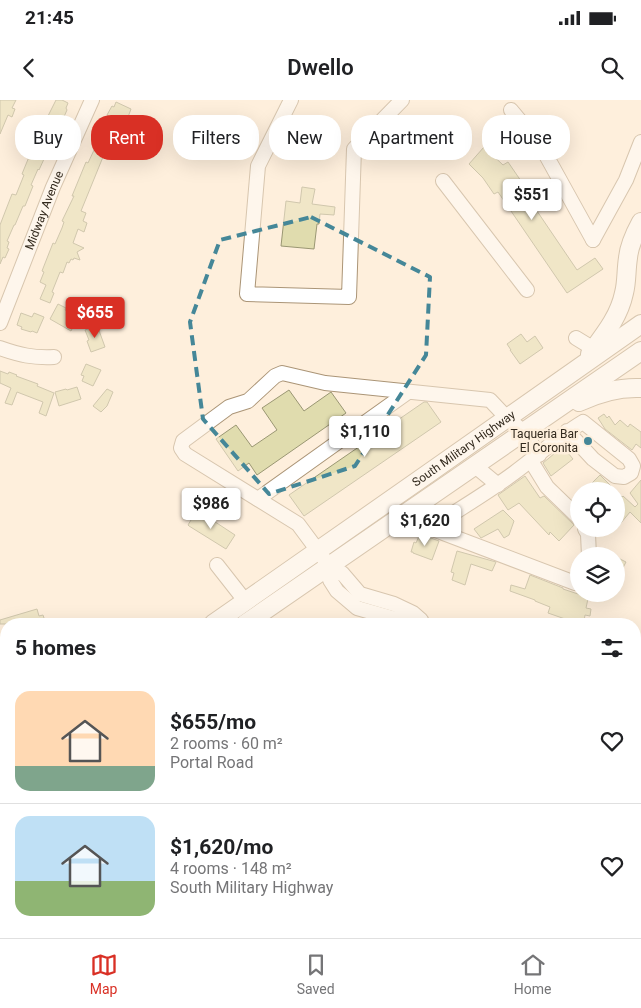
<!DOCTYPE html>
<meta charset="utf-8">
<style>
:root{--surface:#fff;--page:#f2f2f2;--text:#202124;--muted:#757577;--line:#e0e0e0;--accent:#d93025}
body{margin:0;font-family:Roboto,sans-serif;background:var(--page);color:var(--text);height:100vh;display:flex;flex-direction:column;font-size:19px;white-space:nowrap}
*{box-sizing:border-box;margin:0}
p{font-size:16px;color:var(--muted)}
.icon{flex:none;width:28px;height:28px;fill:none;stroke:currentColor;stroke-width:2;stroke-linecap:round;stroke-linejoin:round}
.map{position:relative;flex:1;overflow:hidden}
.panel{position:absolute;left:0px;top:518px;width:641px;height:321px;display:flex;flex-direction:column;background:var(--surface);border-radius:20px 20px 0 0;box-shadow:0 5px 20px #0002}
.panel>*{flex:none}
.banner{position:absolute;left:15px;top:15px;width:611px;height:45px;display:flex;gap:10px}
.buttons{position:absolute;left:570px;top:382px;display:grid;gap:10px}
.buttons a{display:grid;place-items:center;width:55px;height:55px;border-radius:50%;background:var(--surface);box-shadow:0 5px 20px #0002;font-size:25px}
.price{position:absolute;translate:-50% -42px;padding:0 11px;border-radius:5px;background:#fff;color:#222;font-size:16px;line-height:32px;filter:drop-shadow(0 1px 2px #0008)}
.price::after{content:'';position:absolute;left:50%;top:30px;width:15px;height:11px;margin-left:-8px;background:inherit;clip-path:polygon(0 0,100% 0,50% 100%)}
.price.active{background:var(--accent);color:#fff}
ul{padding:0;list-style:none}
li{display:flex;align-items:center;gap:15px;height:125px;padding:0 15px}
li+li{border-top:1px solid var(--line)}
li span{display:grid;place-items:center;flex:none;width:140px;height:100px;border-radius:15px;color:#555}
li>.icon{margin-inline-start:auto}
span .icon{width:60px;height:60px;fill:#fffc;stroke-width:1}
li b{font-size:21px}
h2{display:flex;justify-content:space-between;align-items:center;height:60px;padding:0 15px;font-size:21px}
.tag{padding:0 18px;border-radius:20px;background:var(--surface);box-shadow:0 5px 20px #0002;font-size:18px;line-height:45px}
.tag.active{background:var(--accent);color:#fff}
.status{display:flex;justify-content:space-between;align-items:center;height:35px;padding:0 25px;background:var(--surface);direction:ltr}
.status svg{height:14px;fill:currentColor}
header{display:flex;justify-content:space-between;align-items:center;height:65px;padding:0 15px;background:var(--surface);font-size:22px;font-weight:600}
.tab-bar{display:flex;justify-content:space-around;align-items:center;height:70px;border-top:1px solid var(--line);background:var(--surface);font-size:14px;color:var(--muted)}
.tab-bar a{display:grid;justify-items:center;gap:2px}
.tab-bar .active{color:var(--accent)}
.map>svg:first-child{display:block}
.building{fill:#e0dcae;stroke:#9a9773}
.lines{fill:none;stroke-linecap:round;stroke-linejoin:round}
.minor-casing{stroke:#ab9577;stroke-width:16}
.major-casing{stroke:#ab9577;stroke-width:20}
.minor{stroke:#fff;stroke-width:14}
.major{stroke:#fff;stroke-width:18}
.marked{fill:none;stroke:#458798;stroke-width:4;stroke-dasharray:10 6;stroke-linejoin:round}
.poi-dot{fill:#458798;stroke:#feefdc;stroke-width:2}
.labels{text-anchor:middle;dominant-baseline:central;stroke-width:5;stroke-linejoin:round;paint-order:stroke}
.street-label{font-size:12px;fill:#32291d;stroke:#feefdc}
.poi-label{font-size:12px;fill:#32291d;stroke:#feefdc;text-anchor:end}
</style>
<div class="status"><b>21:45</b><svg viewBox="0 0 49 12"><path d="M0 12V9h3v3zM5 12V6h3v6zM10 12V3h3v9zM15 12V0h3v12zM26 1h20v11H26zM47 4h2v5h-2z"/></svg></div>
<header><svg class="icon" aria-label="back" viewBox="0 0 24 24"><path d="M15 5l-7 7 7 7"/></svg>Dwello<svg class="icon" aria-label="search" viewBox="0 0 24 24"><circle cx="10" cy="10" r="6"/><path d="M15 15l6 6"/></svg></header>
<div class="map">
<svg width="641" height="838" viewBox="0 0 641 838">
<rect width="100%" height="100%" fill="#feefdc"/>
<path class="building" d="M0,0h16l-4,8 3,1 -3,8 -4,-2 -8,19z
M56,0h6l6,3 -2,5 1,2 -4,9 -2,-1 -3,5 -2,-1 -5,14h1l-10,22 2,1 -5,11 -1,-1 -7,16 2,1 -8,20h-2l-8,19h-1l-7,16 2,1 -2,6 2,1 -4,9 -2,-1 -3,7v-39l12,-31 4,1 8,-20 -2,-1 11,-27 -5,-2 8,-21 7,2z
M116,2l15,7 -3,8 6,3 -3,6 -6,-3 -3,7 -3,-2 -12,25 -2,-1 -24,59 5,2 -3,8 4,2 -3,9 -6,-3 -5,14 11,5 -7,4 3,8 -6,-2 -1,2 -2,-1 -2,4 -2,-1 -4,11 -3,-1 -8,20 2,1 -4,10 -10,-4 6,-14 -6,-3 4,-10 -2,-1 11,-28 2,1 7,-16 2,-6 -2,-1 12,-25h-2l14,-34 2,1 19,-41 2,-6 -2,-1 5,-9 2,1z
M484,47l19,18 5,-3 13,19 -3,2 59,87 18,-12 8,11 -36,24 -69,-101 -4,2 -11,-16 -14,-14z
M302,87l13,2 -3,15 23,3 -1,8 -14,-1 -1,10h-2l-3,25 -33,-3 5,-45 14,2z
M58,204l8,4 -1,2 4,2 -1,2 9,4 -6,13 -21,-12z
M21,213l11,4 2,-4 10,4 -7,16 -5,-2 -1,1 -10,-3 1,-2 -5,-2z
M97,225l8,22 -14,5 -4,-11 2,-1 -4,-10z
M521,234l6,8 8,-6 8,12 -23,16 -10,-14h1l-4,-6z
M86,264l15,6 -8,16 -11,-5 2,-5 -3,-1z
M0,271l8,3 1,-2 8,3 -1,1 22,8 -1,2 17,7 -8,23 -7,-3 4,-11 -26,-10 -5,13 -7,-2 6,-15 -11,-5z
M77,287l4,12 -22,7 -4,-14 11,-3 1,1z
M107,289l6,3 -6,14 -6,6 -8,-6z
M289,290l15,21 27,-19 15,21 -89,62 -8,-12 -11,8 -22,-32 20,-14 16,22 25,-17 -15,-22z
M424,302h3l14,20 -137,94 -15,-21z
M604,314l3,4 2,-2 6,9 5,-5 8,7 2,-3 11,8v16l-5,-4 -4,6 -27,-21 -7,-11z
M567,343l5,6 -4,4 5,6 -22,17 -8,-13z
M600,375l16,16h-33l7,-6z
M525,376l15,22 4,-2 30,29 -15,16 -9,-9 -1,3 -30,-32 -11,7 -10,-15z
M641,380v43l-11,-11 -14,17v-37l6,5 1,-1 12,11 3,-3 -8,-11z
M197,410l38,25 -9,14 -37,-23 -1,-1z
M503,410l11,11 -5,14 -5,3 -6,-9 -17,9 -7,-9z
M420,434l19,7 -7,19 -19,-7v-1h-2l3,-10 2,1z
M457,451l39,11 -4,9 -21,-7 -6,21 -13,-5 2,-7 -3,-1z
M616,457l10,5 -10,19z
M530,475l33,13v1l15,5h11l-3,14 5,1 -1,7 -5,-1 -1,6 -15,-2 -1,1 -20,-7 2,-6 -15,-6v-1l-25,-9 1,-6 14,4z
M37,509l2,7 4,-1 3,9h-46v-4z"/>
<g class="lines">
<g class="minor-casing">
<g id="minor">
<path d="M291,0l-33,66 -11,128 102,3 5,-148 48,-49"/>
<path d="M511,10l30,36 52,94"/>
<path d="M443,81l84,109"/>
<path d="M593,140l33,-60 15,-38"/>
<path id="s1" d="M0,223l53,-136 39,-87"/>
<path d="M576,238l18,11"/>
<path d="M0,248c20,7 32,10 54,9"/>
<path d="M531,361l16,26 32,31"/>
<path d="M475,366l23,19"/>
<path d="M258,399l150,-107"/>
<path d="M398,418l32,10 145,55 4,-3"/>
<path d="M430,428c28,-18 57,-35 84,-55 23,-17 44,-36 69,-51l46,37 4,7 -2,7 -7,4 -9,-1 -22,-17 -26,-28"/>
<path d="M585,429l3,5 1,22"/>
<path d="M324,459l-26,-35 -113,-70 -4,-6 2,-7 46,-34 19,-6 27,-25 7,-3 43,10 165,17 17,18 17,14 15,23"/>
<path d="M217,465l29,37"/>
<path d="M332,473h10l18,21 34,10 19,9 8,7v4"/>
<path d="M332,473l-2,7 7,11 20,17 42,12 6,4"/>
<path d="M0,627l6,9"/>
<path d="M635,753l6,-4"/>
<path d="M635,822l6,9"/>
<path d="M523,838l5,-6"/>
</g>
</g>
<g class="major-casing">
<g id="major">
<path d="M590,254c14,-19 29,-37 34,-61 3,-11 2,-23 4,-35 1,-12 7,-25 13,-36"/>
<path d="M579,302c19,-9 41,-15 62,-14"/>
<path id="s2" d="M213,524l216,-151 212,-149"/>
<path d="M245,524l396,-273"/>
<path d="M0,672l6,-5"/>
<path d="M0,694l6,-4"/>
</g>
</g>
<use href="#minor" class="minor"/>
<use href="#major" class="major"/>
</g>
<path d="M0 0H641V838H0ZM311,117l119,60 -4,78 -71,111 -86,28 -66,-75 -13,-97 30,-82z" fill="#feefdc" fill-opacity=".55" fill-rule="evenodd"/>
<path class="marked" d="M311,117l119,60 -4,78 -71,111 -86,28 -66,-75 -13,-97 30,-82z"/>
<circle class="poi-dot" cx="588" cy="341" r="5"/>
<g class="labels">
<g class="street-label">
<text stroke="none"><textPath href="#s1" startOffset="121">Midway Avenue</textPath></text>
<text stroke="none"><textPath href="#s2" startOffset="306">South Military Highway</textPath></text>
</g>
<g class="poi-label">
<text x="578" y="334">Taqueria Bar<tspan x="578" dy="14">El Coronita</tspan></text>
</g>
</g>
</svg>
<div class="buttons">
<a><svg class="icon" aria-label="locate" viewBox="0 0 24 24"><circle cx="12" cy="12" r="6"/><path d="M12 2v4M12 18v4M2 12h4M18 12h4"/></svg></a>
<a><svg class="icon" aria-label="layers" viewBox="0 0 24 24"><path d="M12 4l9 5-9 5-9-5zM3 14l9 5 9-5"/></svg></a>
</div>
<b class="price" style="left:532px;top:121px">$551</b>
<b class="price active" style="left:95px;top:239px">$655</b>
<b class="price" style="left:365px;top:358px">$1,110</b>
<b class="price" style="left:211px;top:430px">$986</b>
<b class="price" style="left:425px;top:447px">$1,620</b>
<div class="banner">
<a class="tag">Buy</a>
<a class="tag active">Rent</a>
<a class="tag">Filters</a>
<a class="tag">New</a>
<a class="tag">Apartment</a>
<a class="tag">House</a>
</div>
<section class="panel">
<h2>5 homes<svg class="icon" aria-label="filters" viewBox="0 0 24 24"><path d="M4 7h16M4 17h16"/><circle cx="9" cy="7" r="2"/><circle cx="15" cy="17" r="2"/></svg></h2>
<ul>
<li><span style="background:linear-gradient(#ffd9b3 75%,#7fa58c 0)"><svg class="icon" aria-label="home" viewBox="0 0 24 24"><path d="M3 11l9-7 9 7M6 9v11h12V9"/></svg></span><div><b>$655/mo</b><p>2 rooms · 60 m²</p><p>Portal Road</p></div><svg class="icon" aria-label="heart" viewBox="0 0 24 24"><path d="M12 20l-8-8c-3-5 5-10 8-4 3-6 11-1 8 4z"/></svg></li>
<li><span style="background:linear-gradient(#bfe0f5 65%,#8fb573 0)"><svg class="icon" aria-label="home" viewBox="0 0 24 24"><path d="M3 11l9-7 9 7M6 9v11h12V9"/></svg></span><div><b>$1,620/mo</b><p>4 rooms · 148 m²</p><p>South Military Highway</p></div><svg class="icon" aria-label="heart" viewBox="0 0 24 24"><path d="M12 20l-8-8c-3-5 5-10 8-4 3-6 11-1 8 4z"/></svg></li>
</ul>
</section>
</div>
<nav class="tab-bar">
<a class="active"><svg class="icon" aria-label="map" viewBox="0 0 24 24"><path d="M3 6l6-2 6 2 6-2v14l-6 2-6-2-6 2zM9 4v14M15 6v14"/></svg>Map</a>
<a><svg class="icon" aria-label="saved" viewBox="0 0 24 24"><path d="M7 4h10v16l-5-4-5 4z"/></svg>Saved</a>
<a><svg class="icon" aria-label="home" viewBox="0 0 24 24"><path d="M3 11l9-7 9 7M6 9v11h12V9"/></svg>Home</a>
</nav>
